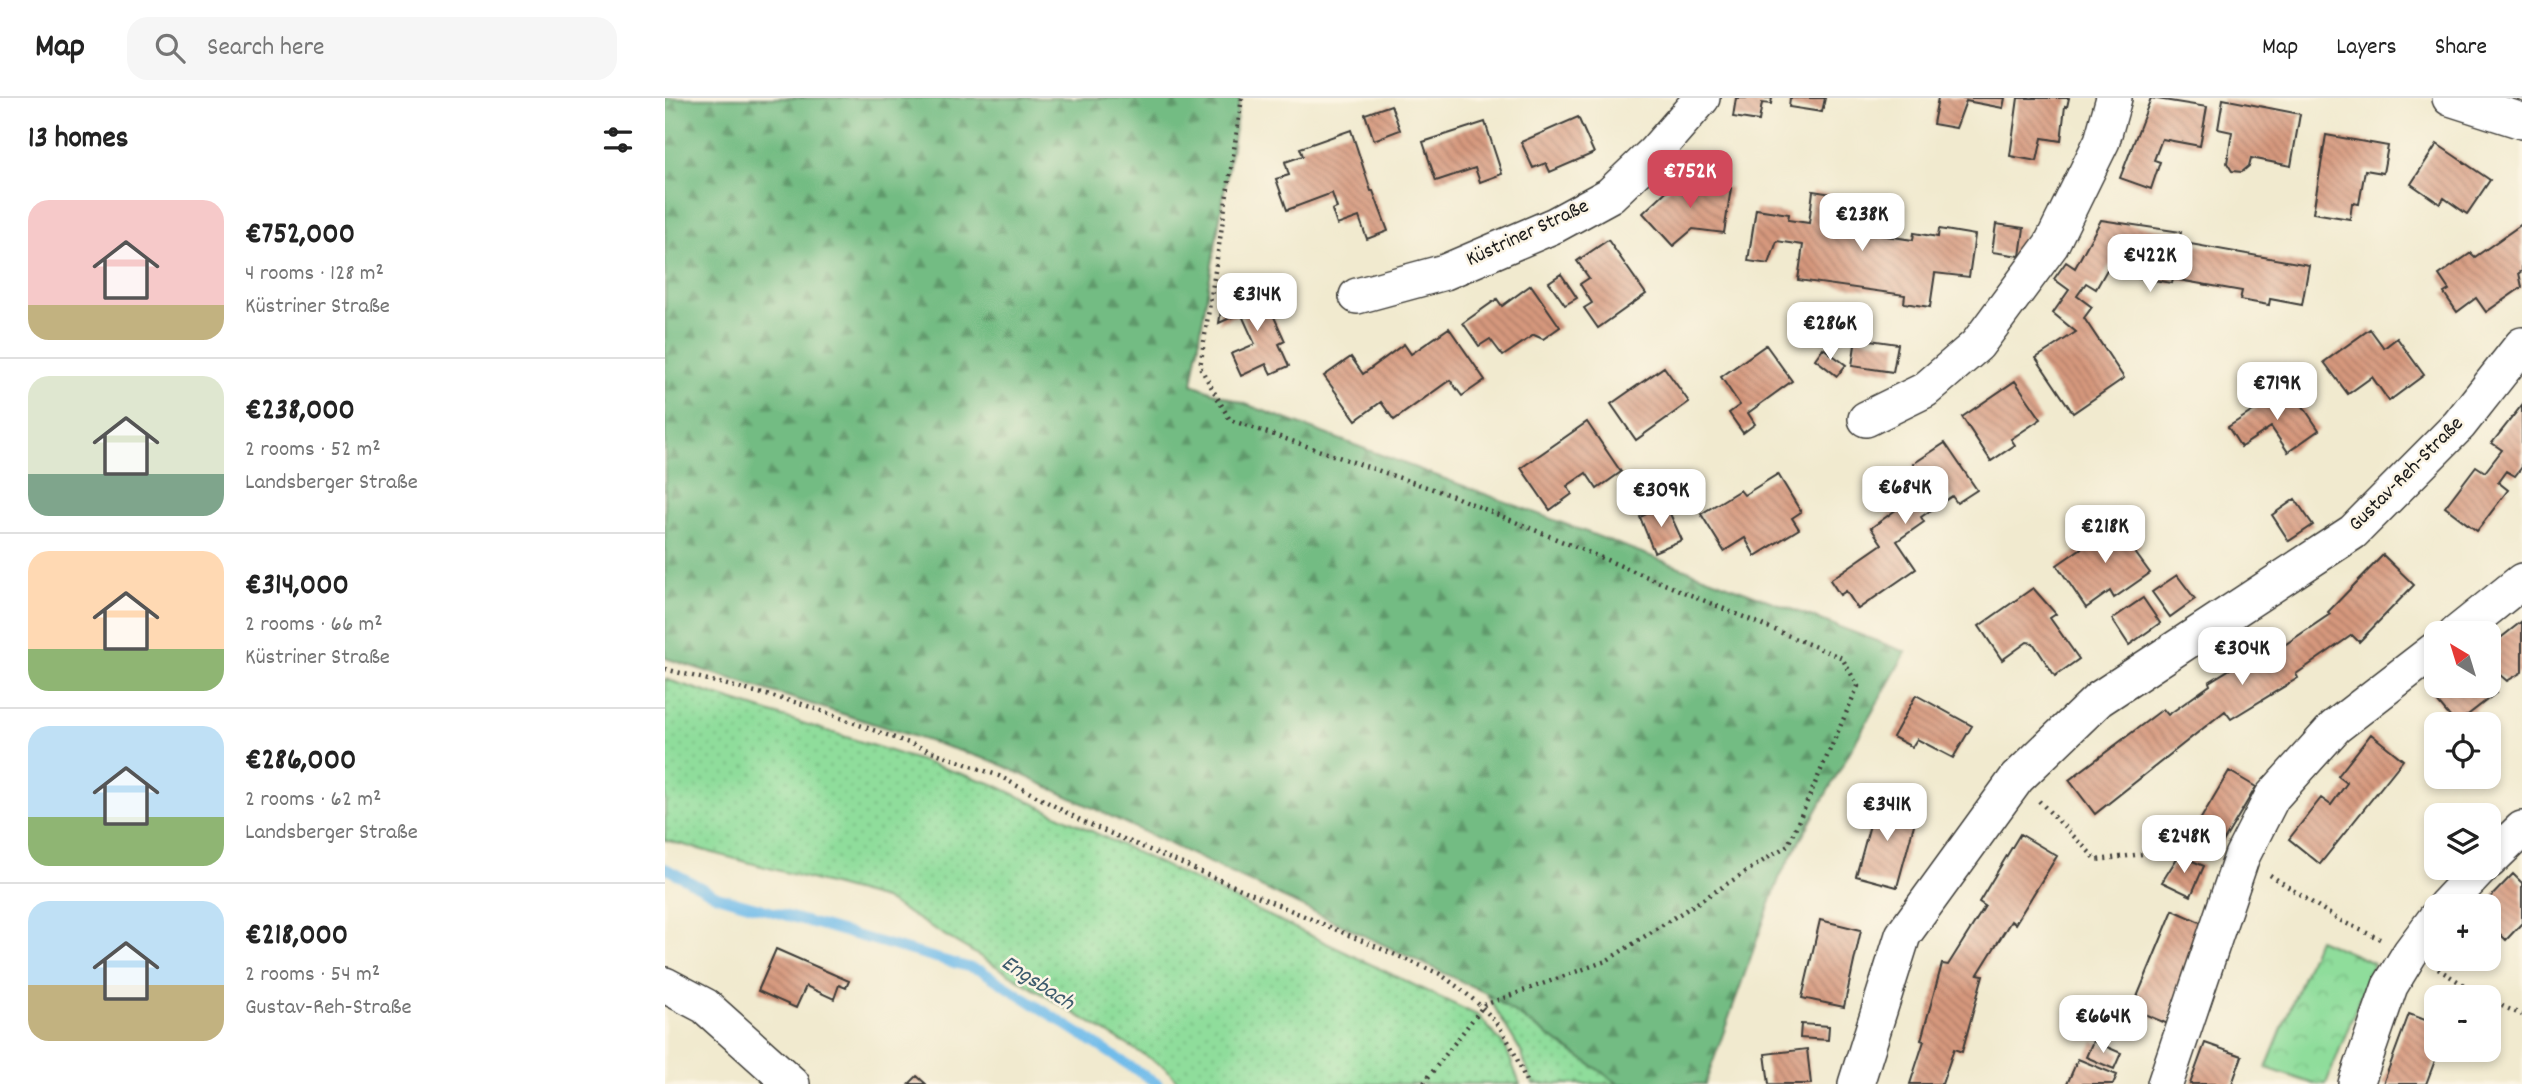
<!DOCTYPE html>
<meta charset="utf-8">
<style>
:root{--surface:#fff;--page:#f6f6f6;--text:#222;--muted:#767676;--line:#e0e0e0;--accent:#d1495b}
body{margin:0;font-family:Dekko,sans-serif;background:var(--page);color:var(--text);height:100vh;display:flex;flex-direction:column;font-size:26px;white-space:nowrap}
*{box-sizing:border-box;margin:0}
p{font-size:23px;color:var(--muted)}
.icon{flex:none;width:38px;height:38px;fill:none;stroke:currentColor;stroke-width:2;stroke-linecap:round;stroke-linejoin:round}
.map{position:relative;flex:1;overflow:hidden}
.drawer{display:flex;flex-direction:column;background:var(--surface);width:665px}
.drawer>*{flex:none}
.needle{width:46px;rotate:322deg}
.tools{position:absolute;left:1759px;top:523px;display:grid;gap:14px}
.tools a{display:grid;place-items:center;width:77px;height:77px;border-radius:14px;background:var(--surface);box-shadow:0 4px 10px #0003;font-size:35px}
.price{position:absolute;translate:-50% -60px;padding:0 16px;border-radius:14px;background:#fff;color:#222;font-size:23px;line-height:46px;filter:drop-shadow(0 2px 4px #0008)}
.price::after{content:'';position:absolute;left:50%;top:42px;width:21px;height:16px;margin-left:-10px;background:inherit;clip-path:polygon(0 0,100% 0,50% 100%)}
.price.current{background:var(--accent);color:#fff}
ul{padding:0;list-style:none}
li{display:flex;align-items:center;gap:21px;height:175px;padding:0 28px}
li+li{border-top:2px solid var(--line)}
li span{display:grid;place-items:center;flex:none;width:196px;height:140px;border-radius:21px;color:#555}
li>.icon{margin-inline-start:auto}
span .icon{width:84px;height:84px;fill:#fffc;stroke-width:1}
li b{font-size:30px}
h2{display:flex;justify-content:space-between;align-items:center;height:84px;padding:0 28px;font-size:30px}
header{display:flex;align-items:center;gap:42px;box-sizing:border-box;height:98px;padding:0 35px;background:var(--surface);border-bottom:2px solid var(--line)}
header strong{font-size:33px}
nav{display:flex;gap:38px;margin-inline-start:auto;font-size:24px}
.search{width:490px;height:63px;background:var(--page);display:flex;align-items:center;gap:18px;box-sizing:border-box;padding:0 24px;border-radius:21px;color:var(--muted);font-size:26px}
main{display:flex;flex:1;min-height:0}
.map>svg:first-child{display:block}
.grass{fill:url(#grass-dots);stroke:#567c5c;stroke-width:2}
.forest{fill:url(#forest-firs);stroke:#486c50;stroke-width:2}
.park{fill:url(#park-crowns);stroke:#567c5c;stroke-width:2}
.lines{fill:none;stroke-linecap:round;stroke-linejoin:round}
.stream{stroke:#71bcea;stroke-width:10}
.building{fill:url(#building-back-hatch)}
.minor-casing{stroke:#3c3b37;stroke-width:38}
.path{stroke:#3c3b37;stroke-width:4.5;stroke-dasharray:2 5;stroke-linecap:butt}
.minor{stroke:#fff;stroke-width:35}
.labels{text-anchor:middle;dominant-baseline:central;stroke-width:5;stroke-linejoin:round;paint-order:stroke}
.street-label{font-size:21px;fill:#1c1c1c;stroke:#fcf5e5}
.water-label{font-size:23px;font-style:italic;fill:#3e5c6e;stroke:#fcf5e5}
</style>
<header>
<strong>Map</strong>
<div class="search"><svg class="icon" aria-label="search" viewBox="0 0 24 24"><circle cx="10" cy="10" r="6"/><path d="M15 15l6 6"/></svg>Search here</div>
<nav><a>Map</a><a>Layers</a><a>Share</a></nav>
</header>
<main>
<section class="drawer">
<h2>13 homes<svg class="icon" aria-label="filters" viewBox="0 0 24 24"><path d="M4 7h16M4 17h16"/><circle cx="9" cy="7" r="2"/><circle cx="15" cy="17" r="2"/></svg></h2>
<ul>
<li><span style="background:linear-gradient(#f6c9c9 75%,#c2b280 0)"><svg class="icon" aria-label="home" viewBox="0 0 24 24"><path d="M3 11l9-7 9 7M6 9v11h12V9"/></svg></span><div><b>€752,000</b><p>4 rooms · 128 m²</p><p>Küstriner Straße</p></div></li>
<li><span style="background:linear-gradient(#dfe7d0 70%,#7fa58c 0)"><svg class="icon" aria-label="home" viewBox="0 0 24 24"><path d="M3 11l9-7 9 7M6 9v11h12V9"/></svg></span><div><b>€238,000</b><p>2 rooms · 52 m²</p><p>Landsberger Straße</p></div></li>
<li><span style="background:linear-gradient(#ffd9b3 70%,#8fb573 0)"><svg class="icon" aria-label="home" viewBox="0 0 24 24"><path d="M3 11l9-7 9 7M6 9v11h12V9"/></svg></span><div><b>€314,000</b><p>2 rooms · 66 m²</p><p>Küstriner Straße</p></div></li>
<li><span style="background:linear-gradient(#bfe0f5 65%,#8fb573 0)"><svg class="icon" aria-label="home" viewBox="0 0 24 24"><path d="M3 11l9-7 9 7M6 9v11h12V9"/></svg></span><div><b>€286,000</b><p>2 rooms · 62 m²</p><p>Landsberger Straße</p></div></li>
<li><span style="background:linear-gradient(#bfe0f5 60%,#c2b280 0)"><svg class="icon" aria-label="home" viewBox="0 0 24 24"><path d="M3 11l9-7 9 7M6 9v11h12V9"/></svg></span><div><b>€218,000</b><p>2 rooms · 54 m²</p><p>Gustav-Reh-Straße</p></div></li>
</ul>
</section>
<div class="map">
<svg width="1857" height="986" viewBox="0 0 1857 986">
<defs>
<pattern id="grass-dots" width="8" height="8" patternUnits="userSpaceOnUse" patternTransform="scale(1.75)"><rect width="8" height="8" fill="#8fdd9b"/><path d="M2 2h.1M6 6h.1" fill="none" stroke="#7bbd85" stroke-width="1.8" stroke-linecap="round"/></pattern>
<pattern id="forest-firs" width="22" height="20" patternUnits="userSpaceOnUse" patternTransform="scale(1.75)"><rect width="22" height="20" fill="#73bc83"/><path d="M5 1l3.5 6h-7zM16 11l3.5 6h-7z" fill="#5e986a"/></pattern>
<pattern id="park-crowns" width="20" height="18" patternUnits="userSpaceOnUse" patternTransform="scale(1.75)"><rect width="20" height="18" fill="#8fdd9b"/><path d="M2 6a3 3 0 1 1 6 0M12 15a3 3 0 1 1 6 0" fill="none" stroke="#7bbd85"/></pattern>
<pattern id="building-back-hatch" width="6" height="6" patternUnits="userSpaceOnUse" patternTransform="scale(1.75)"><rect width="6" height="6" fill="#d6987d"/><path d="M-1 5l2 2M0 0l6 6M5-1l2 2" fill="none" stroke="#ad7b66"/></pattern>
</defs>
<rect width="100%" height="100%" fill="#fcf5e5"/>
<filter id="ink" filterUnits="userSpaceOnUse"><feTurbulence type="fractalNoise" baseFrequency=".0143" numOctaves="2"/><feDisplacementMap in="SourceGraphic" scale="14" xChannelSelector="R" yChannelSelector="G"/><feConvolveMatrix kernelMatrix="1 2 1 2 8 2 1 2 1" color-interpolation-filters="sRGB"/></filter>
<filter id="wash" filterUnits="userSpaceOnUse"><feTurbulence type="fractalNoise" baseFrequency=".00686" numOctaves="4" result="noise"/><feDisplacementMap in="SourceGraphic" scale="28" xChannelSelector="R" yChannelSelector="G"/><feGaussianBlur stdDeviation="1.57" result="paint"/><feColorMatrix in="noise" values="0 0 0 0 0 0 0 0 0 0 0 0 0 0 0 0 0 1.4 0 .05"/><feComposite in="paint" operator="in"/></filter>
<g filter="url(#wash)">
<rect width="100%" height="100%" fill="#f1eacf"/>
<path class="grass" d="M0,581l328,105 486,232 27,32 14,36h-340l-14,-16 -282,-169 -219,-59z
M821,895l133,91h-86l-13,-34z"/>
<path class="forest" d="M0,0h575l-48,286 714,268 -126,224 -75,208h-86l-133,-91 -491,-231 -330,-104z"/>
<path class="park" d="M1653,841l56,24 -48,121h-12l-48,-16z"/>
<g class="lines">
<path class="stream" d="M0,770l52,28 265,75 176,113"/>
</g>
<g id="blocks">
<path class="building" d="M1071,0h36l-1,6 -9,-1 -3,18 -26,-4z
M1125,0h35l-3,14 -33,-5z
M1273,0h67l-2,10 -37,-7 -10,27 -23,-4z
M1353,0h51l-2,9 -2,-1 -4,35 -19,-3 -5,23 -27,-5z
M1486,0l56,9 -7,39 -38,-7 -8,21 6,2 -9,27 -31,-11z
M1558,1l77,15 -9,52 -40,-8 -2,8 -7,6 -10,-1 -5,-8 5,-31 -14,-3z
M726,7l9,25 -26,10 -9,-26z
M913,19l16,36 -44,19 -4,-9 -13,5 -12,-26z
M820,24l17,52 -22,8 -5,-14 -39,13 -13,-39z
M686,32l20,61h2l15,40 -21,8 -8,-22 -22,8 -5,-15 5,-2 -5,-15 -45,17 -11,-31 13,-4 -4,-13 18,-6 -3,-8z
M1661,37l62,11 -5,27 -18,-3 -6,34 -7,-1 -2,16 -37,-6z
M1772,46l53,36 -23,34 -23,-16 -4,6 -29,-20z
M1013,82l53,8 -7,45 -31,-4 -20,17 -30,-33z
M1148,93l26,4 -5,33 79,12 1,-7 24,4 1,-8 36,6 -6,42 -34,-4 -5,34 -26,-4 1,-8 -107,-15 5,-35 -26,-4 -8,23 -21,-3 8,-52 33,5 -1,6 21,3z
M1436,122l80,12 -2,10 130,23 -7,40 -32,-6 -1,6 -29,-5 2,-9 -69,-12 -1,4 -49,-8 1,-6 -15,-3 -13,23 -10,-6 -9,13 15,11 -8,11 40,60 -51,35 -37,-55 40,-26 -23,-19 16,-23 -15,-11 12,-17 9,6z
M1331,126l28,4 -4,28 -28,-4z
M1857,126v47l-3,2 3,14 -36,25 -10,-14 -19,14 -13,-19 5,-3 -10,-15 32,-22 4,4z
M943,142l38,54 -48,34 -14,-20 8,-5 -12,-19 9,-6 -12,-17z
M896,176l16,24 -12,7 -16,-23z
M866,187l29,42 -17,12 -9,-4 -31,21 -13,-17 -11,7 -16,-23 34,-24 5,7z
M595,188l25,55 -6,3 10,22 -18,8 -5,-10 -25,12 -10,-22 24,-10 -14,-31 -22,10 3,-19z
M784,230l36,52 -23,16 -12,-16 -56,40 -13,-18 -25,18 -32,-44 27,-19 12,17 41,-30 7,10z
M1705,231l14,19 13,-10 27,37 -35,26 -17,-24 -24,17 -24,-32z
M1191,240l42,6 -5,28 -41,-6z
M1101,247l26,36 -44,32 7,11 -12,9 -14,-20 11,-8 -19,-28z
M1158,250l23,17 -9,11 -22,-17z
M999,269l25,35 -53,38 -25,-36z
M1350,283l26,38 -30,20 4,6 -24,16 -29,-44z
M1625,289l29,43 -31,22 -17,-25 -30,20 -13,-20z
M1857,307v62l-7,9 -9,-5 -8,11 10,8 -31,41 -32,-24 31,-41 9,6 17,-22 -10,-7z
M922,324l34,50 -24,17 -11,-16 -19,13 5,8 -22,16 -29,-42z
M1280,345l32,47 -20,13 -5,-7 -31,21 3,5 -27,19 19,28 -58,40 -12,-18 -6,4 -10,-15 52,-36 -11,-16 37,-27 -11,-17 20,-14 -4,-6z
M1113,376l23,38 -9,6 7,11 -44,27 -10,-18 -21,13 -23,-37 39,-24 4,5z
M1630,401l18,26 -24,16 -17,-26z
M1001,407l16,35 -28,12 -14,-35z
M1457,422l19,26 -7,5 16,22 -36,25 -4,-7 -24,17 -29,-43z
M1718,457l31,30 -55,57 -7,-7 -56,39 2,4 -67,41 -6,-8 -130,103 -26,-34 94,-71 5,6 42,-30 -1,-3 67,-41 4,7 50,-34 -2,-2z
M1512,477l18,24 -25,18 -18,-25z
M1368,490l23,26 -6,4 29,41 -24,17 -22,-33 -6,-1 -25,18 -23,-34z
M1478,500l17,25 -31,22 -17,-26z
M1857,523v51l-15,9 -8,-7 -10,8v-20l11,-9 -7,-9z
M1824,585l7,10 -40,31 -26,-31 9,-7h50z
M1251,597l56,31 -19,32 -36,-19 -5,8 -19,-10z
M1706,636l32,26 -83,104 -31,-25 32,-41 10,7 16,-22 -9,-7z
M1564,673l27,16 -39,65 -27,-15z
M1212,701l41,11 -21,77 -41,-11z
M1355,736l37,22 -42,68 -4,-3 -33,53 5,1 -21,77 -8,-3 -12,35h-32l14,-43 -3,-1 21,-76 6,1 37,-59 -6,-4z
M1514,757l25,11 -13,30 -29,-14z
M1848,776l9,9v40l-16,17 -17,-17v-17h-7z
M1508,812l36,16 -41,98 -36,-15z
M1155,822l41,10 -17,77 -42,-9z
M111,851l73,32 -3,7 -7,-3 -5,14 -28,-13 -10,22 -38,-17z
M1744,916l27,10v26h3l-13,34h-43z
M1136,926l28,2 -1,14 -28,-2z
M1428,943l28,12 -7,16 -28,-12z
M1540,945l37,13 -10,28h-42z
M1142,951l4,35h-42l-4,-30z
M1413,961l39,16 -4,9h-46z
M252,978l9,8h-17z"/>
</g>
</g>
<g filter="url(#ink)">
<use href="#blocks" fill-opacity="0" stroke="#3c3b37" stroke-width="2"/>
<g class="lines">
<g class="minor-casing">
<path id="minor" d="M1785,0l72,23
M692,198l88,-24 110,-47 55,-30 44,-42 48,-55
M1201,321l59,-29 52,-45 74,-100 51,-104 12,-43
M1791,536l66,-53
M1824,763l33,-32
M1780,808l36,-38
M0,887l40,21 87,78
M1191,986l47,-149 114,-157 82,-79 254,-167 106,-107 63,-80
M1500,986l77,-228 30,-59 63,-70 101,-78
M1691,986l34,-98 20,-33 26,-35"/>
</g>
<path class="path" d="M577,0l-42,269 30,53 223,76 389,162 16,28 -70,159 -182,116 -122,44 -61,79
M0,571l137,35 197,72 85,46 356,152c50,36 66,52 87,110
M1374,703l58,59 84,-11 27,5
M1605,777l69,45 41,19
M1773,871l47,29
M1824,902l33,15"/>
<use href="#minor" class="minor"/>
</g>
</g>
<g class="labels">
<g class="street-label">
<text transform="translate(863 136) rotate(-25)">Küstriner Straße</text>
<text transform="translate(1742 377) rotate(-45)">Gustav-Reh-Straße</text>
</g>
<g class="water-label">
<text transform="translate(372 886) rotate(33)">Engsbach</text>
</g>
</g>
</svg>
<div class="tools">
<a><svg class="needle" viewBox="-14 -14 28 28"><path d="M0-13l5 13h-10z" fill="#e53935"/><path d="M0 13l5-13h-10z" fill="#767676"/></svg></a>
<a><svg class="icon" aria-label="locate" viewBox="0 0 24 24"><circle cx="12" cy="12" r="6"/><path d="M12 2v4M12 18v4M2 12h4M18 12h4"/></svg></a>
<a><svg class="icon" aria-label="layers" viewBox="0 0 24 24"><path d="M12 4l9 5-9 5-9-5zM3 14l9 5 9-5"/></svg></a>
<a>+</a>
<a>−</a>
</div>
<b class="price current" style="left:1025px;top:112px">€752K</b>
<b class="price" style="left:1197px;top:155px">€238K</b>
<b class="price" style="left:1485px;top:196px">€422K</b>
<b class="price" style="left:592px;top:235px">€314K</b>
<b class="price" style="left:1165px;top:264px">€286K</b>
<b class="price" style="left:1612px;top:324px">€719K</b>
<b class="price" style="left:1240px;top:428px">€684K</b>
<b class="price" style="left:996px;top:431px">€309K</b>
<b class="price" style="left:1440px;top:467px">€218K</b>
<b class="price" style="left:1577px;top:589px">€304K</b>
<b class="price" style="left:1222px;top:745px">€341K</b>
<b class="price" style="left:1519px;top:777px">€248K</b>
<b class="price" style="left:1438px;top:957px">€664K</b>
</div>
</main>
